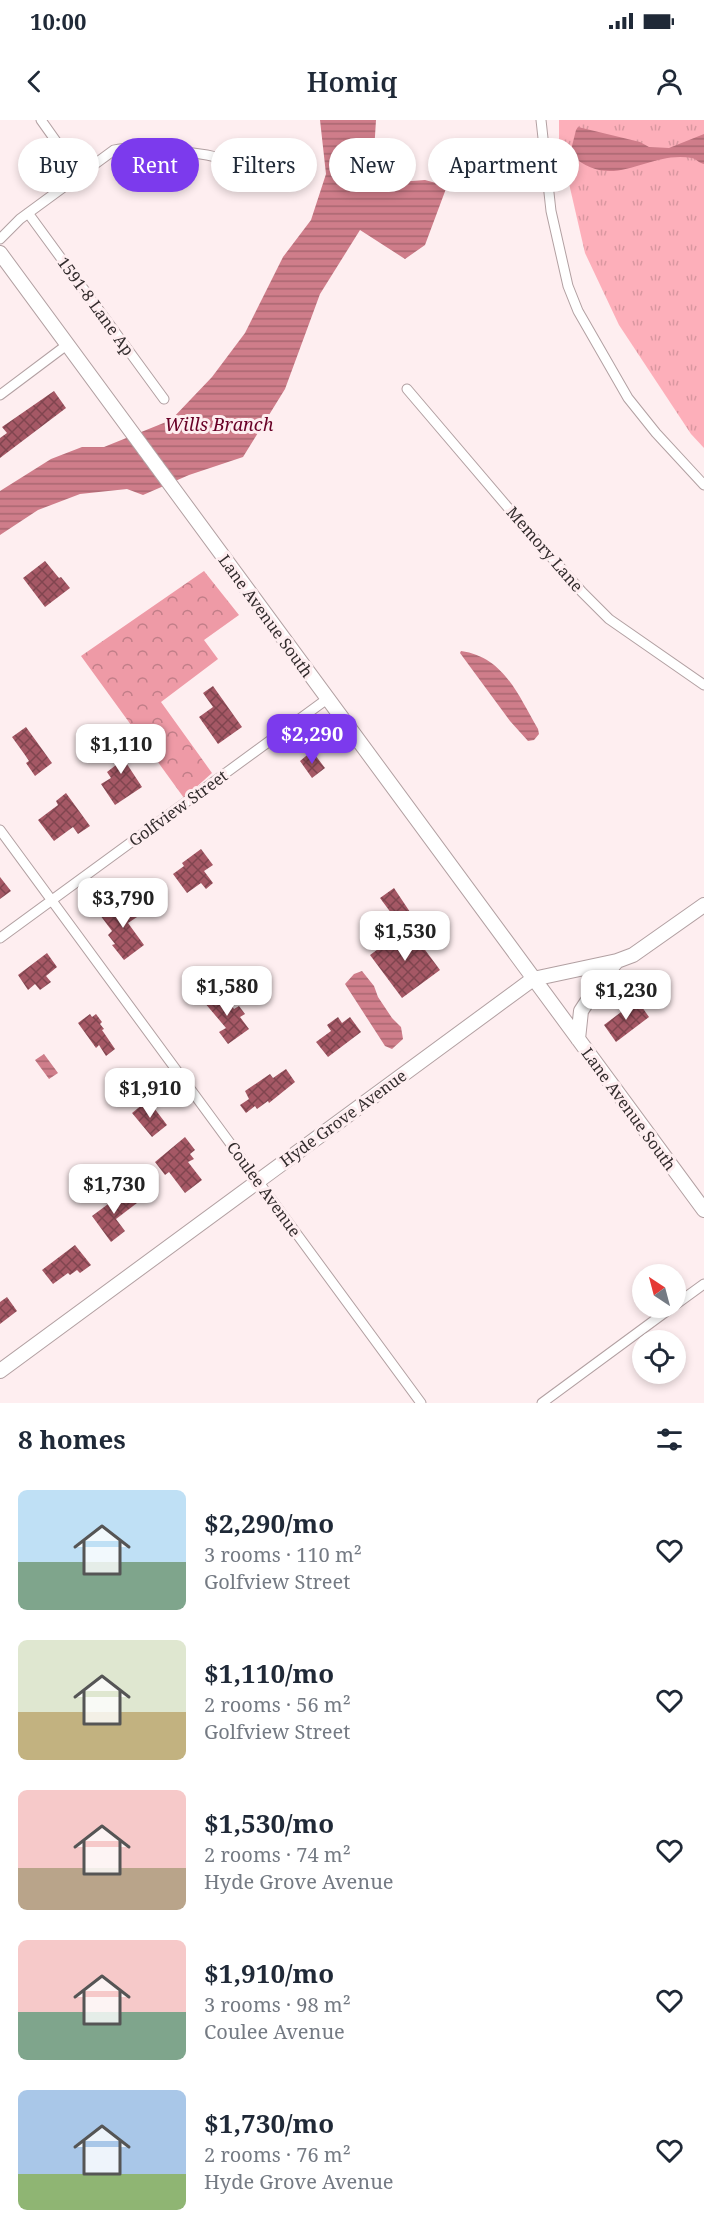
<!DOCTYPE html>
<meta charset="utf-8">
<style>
:root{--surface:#fff;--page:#f2f2f3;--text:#1f2937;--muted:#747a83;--accent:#7c3aed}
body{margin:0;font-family:"Noto Serif",serif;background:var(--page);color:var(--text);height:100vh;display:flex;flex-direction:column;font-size:22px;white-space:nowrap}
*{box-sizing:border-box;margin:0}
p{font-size:20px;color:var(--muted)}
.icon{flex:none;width:33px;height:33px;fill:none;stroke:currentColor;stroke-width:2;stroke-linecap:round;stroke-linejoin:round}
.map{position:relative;height:1283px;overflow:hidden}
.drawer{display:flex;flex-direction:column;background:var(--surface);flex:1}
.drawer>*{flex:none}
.top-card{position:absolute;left:18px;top:18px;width:669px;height:54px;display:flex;gap:12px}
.needle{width:39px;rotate:324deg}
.buttons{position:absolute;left:632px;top:1144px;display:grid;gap:12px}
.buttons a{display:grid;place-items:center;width:54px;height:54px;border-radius:50%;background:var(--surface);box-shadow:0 3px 9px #0003;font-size:30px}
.price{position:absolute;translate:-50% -51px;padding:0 14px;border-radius:12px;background:#fff;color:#222;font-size:20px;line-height:39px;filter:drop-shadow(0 2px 3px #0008)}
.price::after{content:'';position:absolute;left:50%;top:36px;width:18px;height:14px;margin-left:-9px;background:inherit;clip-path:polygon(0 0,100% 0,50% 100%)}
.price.on{background:var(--accent);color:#fff}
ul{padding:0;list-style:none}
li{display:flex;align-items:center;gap:18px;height:150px;padding:0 18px}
li span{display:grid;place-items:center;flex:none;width:168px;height:120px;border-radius:9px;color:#555}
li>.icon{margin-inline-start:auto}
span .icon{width:72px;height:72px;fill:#fffc;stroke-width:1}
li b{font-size:26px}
h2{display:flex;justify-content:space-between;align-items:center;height:72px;padding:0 18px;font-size:26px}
.tag{padding:0 21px;border-radius:27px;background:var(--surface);box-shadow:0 3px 9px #0003;font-size:21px;line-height:54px}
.tag.on{background:var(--accent);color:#fff}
.status{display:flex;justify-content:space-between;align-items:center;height:42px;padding:0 30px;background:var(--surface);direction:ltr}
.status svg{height:16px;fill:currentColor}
header{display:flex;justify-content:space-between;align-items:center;height:78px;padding:0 18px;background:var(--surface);font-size:27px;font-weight:600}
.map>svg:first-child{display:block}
.grass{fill:url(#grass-tufts)}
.forest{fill:url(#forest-crowns)}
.water{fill:url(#water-rules)}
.building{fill:url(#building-cross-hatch)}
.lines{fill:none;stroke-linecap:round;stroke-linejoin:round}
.street-casing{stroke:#b2a0a2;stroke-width:11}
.secondary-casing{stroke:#b2a0a2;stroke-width:16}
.street{stroke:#fff;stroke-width:9}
.secondary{stroke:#fff;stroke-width:14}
.labels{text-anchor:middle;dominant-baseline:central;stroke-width:6;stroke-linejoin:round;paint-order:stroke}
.street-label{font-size:16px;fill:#332c2d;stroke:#feeef0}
.water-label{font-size:18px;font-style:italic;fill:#680026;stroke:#feeef0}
</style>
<div class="status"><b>10:00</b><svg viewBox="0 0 49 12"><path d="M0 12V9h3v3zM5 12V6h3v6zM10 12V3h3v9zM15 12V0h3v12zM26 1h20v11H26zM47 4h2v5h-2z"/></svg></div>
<header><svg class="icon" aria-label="back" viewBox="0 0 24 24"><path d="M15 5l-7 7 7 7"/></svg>Homiq<svg class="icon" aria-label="person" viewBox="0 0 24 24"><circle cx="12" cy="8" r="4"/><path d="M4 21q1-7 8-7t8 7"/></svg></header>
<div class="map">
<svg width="704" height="1283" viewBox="0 0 704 1283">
<defs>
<pattern id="grass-tufts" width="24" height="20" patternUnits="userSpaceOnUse" patternTransform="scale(1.5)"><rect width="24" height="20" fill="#fdafba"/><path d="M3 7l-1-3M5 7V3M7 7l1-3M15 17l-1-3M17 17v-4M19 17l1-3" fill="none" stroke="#d997a0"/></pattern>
<pattern id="forest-crowns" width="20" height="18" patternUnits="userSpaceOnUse" patternTransform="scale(1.5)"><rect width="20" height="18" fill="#ee9aa6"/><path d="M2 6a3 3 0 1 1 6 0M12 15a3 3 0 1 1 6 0" fill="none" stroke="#c17e88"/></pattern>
<pattern id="water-rules" width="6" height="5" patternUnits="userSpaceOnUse" patternTransform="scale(1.5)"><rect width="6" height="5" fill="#cf7d8a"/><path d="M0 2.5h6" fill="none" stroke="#a96771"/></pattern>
<pattern id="building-cross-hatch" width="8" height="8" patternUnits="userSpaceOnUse" patternTransform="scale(1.5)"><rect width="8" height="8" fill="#a55865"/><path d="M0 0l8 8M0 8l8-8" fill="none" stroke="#80454f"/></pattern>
</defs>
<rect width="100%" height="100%" fill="#feeef0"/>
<path class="grass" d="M559,0h145v328l-13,-14 -72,-109 -34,-72 -26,-113z"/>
<path class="forest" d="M204,451l35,44 -35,25 14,19 -57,43 51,71 -28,25 -103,-142z"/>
<path class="water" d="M320,0h56l-4,64 53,-4 22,6 -22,59 -20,14 -45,-29 -40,64 -35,95 -42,68 -54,18 -46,20 -16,-6 -47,5 -42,16 -38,25v-44l51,-32 31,-12h22l67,-27 41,-43 33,-44 38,-76 28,-37 15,-46z
M578,7l62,15 9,5 20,1 35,-14v30c-5,-1 -8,-5 -12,-6 -46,-8 -78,36 -122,-4l6,-24z
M461,531c43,6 57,44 77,78l1,5 -5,6 -6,1 -18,-20 -50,-68z
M362,851l12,15 4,11 14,21 9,9 2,12 -11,10 -7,-3 -40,-62 9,-10z
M44,934l14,19 -9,6 -14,-19z"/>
<path class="building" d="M54,271l12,17 -66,50v-20l7,-5 -5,-6z
M45,441l14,17 2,-1 9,11 -25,19 -22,-29z
M213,566l29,41 -24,17 -19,-27 14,-10 -10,-14z
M26,607l26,36 -17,13 -9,-13 3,-2 -4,-6 -13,-18z
M124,618l9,13 -10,7 19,29 -27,18 -14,-21 10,-6 -4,-6 9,-7 -3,-5 2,-2 -7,-10z
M312,631l13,17 -13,10 -12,-17z
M66,673l24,33 -12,8 -5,-7 -19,14 -16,-21 20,-15 -2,-4z
M201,729l12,16 -9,6 9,12 -7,6 -5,-6 -14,10 -14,-19 11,-8 -2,-3z
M0,757l11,14 -11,8z
M394,768l16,24 -13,9 -17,-23z
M134,780l9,13 -15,10 16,22 -20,15 -12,-15 3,-1 -7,-9 4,-4 -12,-16 14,-10 4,5z
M408,807l32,43 -38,28 -32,-43z
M47,833l10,14 -11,9 5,6 -11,8 -5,-6 -7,6 -10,-15z
M221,870l13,19 5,-3 6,8 -5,3 9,12 -21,15 -9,-12 7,-4 -22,-26z
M637,880l12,17 -33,25 -12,-17z
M90,894l2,3 4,-3 6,8 -2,2 4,5 -2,1 13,19 -9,7 -7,-11 -3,3 -18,-25z
M338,897l4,6 8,-6 11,15 -33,25 -12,-15 15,-11 -4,-6z
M286,949l9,13 -26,21 -1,-2 -11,8 -2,-3 -9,7 -6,-8 9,-6 -4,-8 25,-17 3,4z
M148,980l19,25 -15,12 -20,-24z
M185,1017l10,13 -5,4 4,5 -6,3 14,18 -17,13 -16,-21 -4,3 -10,-13z
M127,1070l10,13 -21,16 9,12 -14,11 -19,-26z
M75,1125l16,20 -11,8 -3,-3 -7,5 -2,-2 -15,11 -11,-14z
M7,1177l10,14 -17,13v-22z"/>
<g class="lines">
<g class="street-casing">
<path id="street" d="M41,0l39,55
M541,0l10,91 17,75 10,25 50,87 28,35 48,52
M28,93l136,186
M0,119l20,-20 94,-69c22,-5 70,1 93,5 16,3 33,11 49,16
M407,269l109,128 66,75 27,27 95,66
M0,275l68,-51
M0,710l421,573
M0,818l327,-239
M675,1185l29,-21
M542,1283l129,-95"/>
</g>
<g class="secondary-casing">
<path id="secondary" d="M0,133l704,957
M578,919l3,-28 21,-32 15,-18
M0,1251l533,-392 84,-18 16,-6 71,-50"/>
</g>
<use href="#street" class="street"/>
<use href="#secondary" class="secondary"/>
</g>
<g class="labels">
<g class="street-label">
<text transform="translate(96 186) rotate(54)">1591-8 Lane Ap</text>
<text transform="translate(545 429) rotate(49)">Memory Lane</text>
<text transform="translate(266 496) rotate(54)">Lane Avenue South</text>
<text transform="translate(178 688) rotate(-36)">Golfview Street</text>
<text transform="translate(629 989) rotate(54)">Lane Avenue South</text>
<text transform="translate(343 998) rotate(-36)">Hyde Grove Avenue</text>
<text transform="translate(264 1069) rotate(54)">Coulee Avenue</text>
</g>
<g class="water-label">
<text x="219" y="304">Wills Branch</text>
</g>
</g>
</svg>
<div class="buttons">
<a><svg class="needle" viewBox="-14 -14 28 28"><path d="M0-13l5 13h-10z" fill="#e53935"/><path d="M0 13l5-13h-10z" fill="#747a83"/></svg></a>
<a><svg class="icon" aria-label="locate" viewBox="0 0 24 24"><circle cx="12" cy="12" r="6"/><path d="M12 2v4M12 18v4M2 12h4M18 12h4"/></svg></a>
</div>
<b class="price on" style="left:312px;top:645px">$2,290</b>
<b class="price" style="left:121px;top:655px">$1,110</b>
<b class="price" style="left:123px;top:809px">$3,790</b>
<b class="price" style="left:405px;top:842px">$1,530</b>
<b class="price" style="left:227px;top:897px">$1,580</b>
<b class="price" style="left:626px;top:901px">$1,230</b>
<b class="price" style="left:150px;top:999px">$1,910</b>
<b class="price" style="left:114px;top:1095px">$1,730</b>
<div class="top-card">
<a class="tag">Buy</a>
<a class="tag on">Rent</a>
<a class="tag">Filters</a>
<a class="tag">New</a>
<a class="tag">Apartment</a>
</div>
</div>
<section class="drawer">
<h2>8 homes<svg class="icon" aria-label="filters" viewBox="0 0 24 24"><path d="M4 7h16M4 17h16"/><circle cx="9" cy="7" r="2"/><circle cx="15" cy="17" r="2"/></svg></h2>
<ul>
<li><span style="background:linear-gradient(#bfe0f5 60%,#7fa58c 0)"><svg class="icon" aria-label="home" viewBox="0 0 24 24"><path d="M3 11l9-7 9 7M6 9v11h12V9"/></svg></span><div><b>$2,290/mo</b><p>3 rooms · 110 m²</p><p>Golfview Street</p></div><svg class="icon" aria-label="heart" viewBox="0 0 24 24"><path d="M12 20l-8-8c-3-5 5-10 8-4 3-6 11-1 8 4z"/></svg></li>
<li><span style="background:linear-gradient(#dfe7d0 60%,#c2b280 0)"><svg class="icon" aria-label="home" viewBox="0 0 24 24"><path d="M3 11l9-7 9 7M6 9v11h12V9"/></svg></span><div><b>$1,110/mo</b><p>2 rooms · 56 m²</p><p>Golfview Street</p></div><svg class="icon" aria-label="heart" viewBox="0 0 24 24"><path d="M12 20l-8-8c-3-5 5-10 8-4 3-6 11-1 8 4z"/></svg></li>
<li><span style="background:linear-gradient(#f6c9c9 65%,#b9a48a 0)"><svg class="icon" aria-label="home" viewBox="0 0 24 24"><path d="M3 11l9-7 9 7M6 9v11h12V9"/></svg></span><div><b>$1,530/mo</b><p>2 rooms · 74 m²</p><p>Hyde Grove Avenue</p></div><svg class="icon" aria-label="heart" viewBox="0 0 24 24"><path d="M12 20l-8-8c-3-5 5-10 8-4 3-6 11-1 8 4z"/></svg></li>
<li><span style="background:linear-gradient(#f6c9c9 60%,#7fa58c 0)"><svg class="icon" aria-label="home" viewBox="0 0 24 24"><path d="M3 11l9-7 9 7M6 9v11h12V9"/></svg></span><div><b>$1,910/mo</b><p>3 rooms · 98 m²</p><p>Coulee Avenue</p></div><svg class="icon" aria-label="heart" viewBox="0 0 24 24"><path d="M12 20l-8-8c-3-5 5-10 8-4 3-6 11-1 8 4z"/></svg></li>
<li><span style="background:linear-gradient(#a9c7e8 70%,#8fb573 0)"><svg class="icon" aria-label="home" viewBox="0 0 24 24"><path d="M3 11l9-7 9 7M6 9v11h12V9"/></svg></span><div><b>$1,730/mo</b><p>2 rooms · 76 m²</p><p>Hyde Grove Avenue</p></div><svg class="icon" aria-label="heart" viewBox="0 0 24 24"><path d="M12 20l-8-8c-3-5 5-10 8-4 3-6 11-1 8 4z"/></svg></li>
</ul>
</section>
